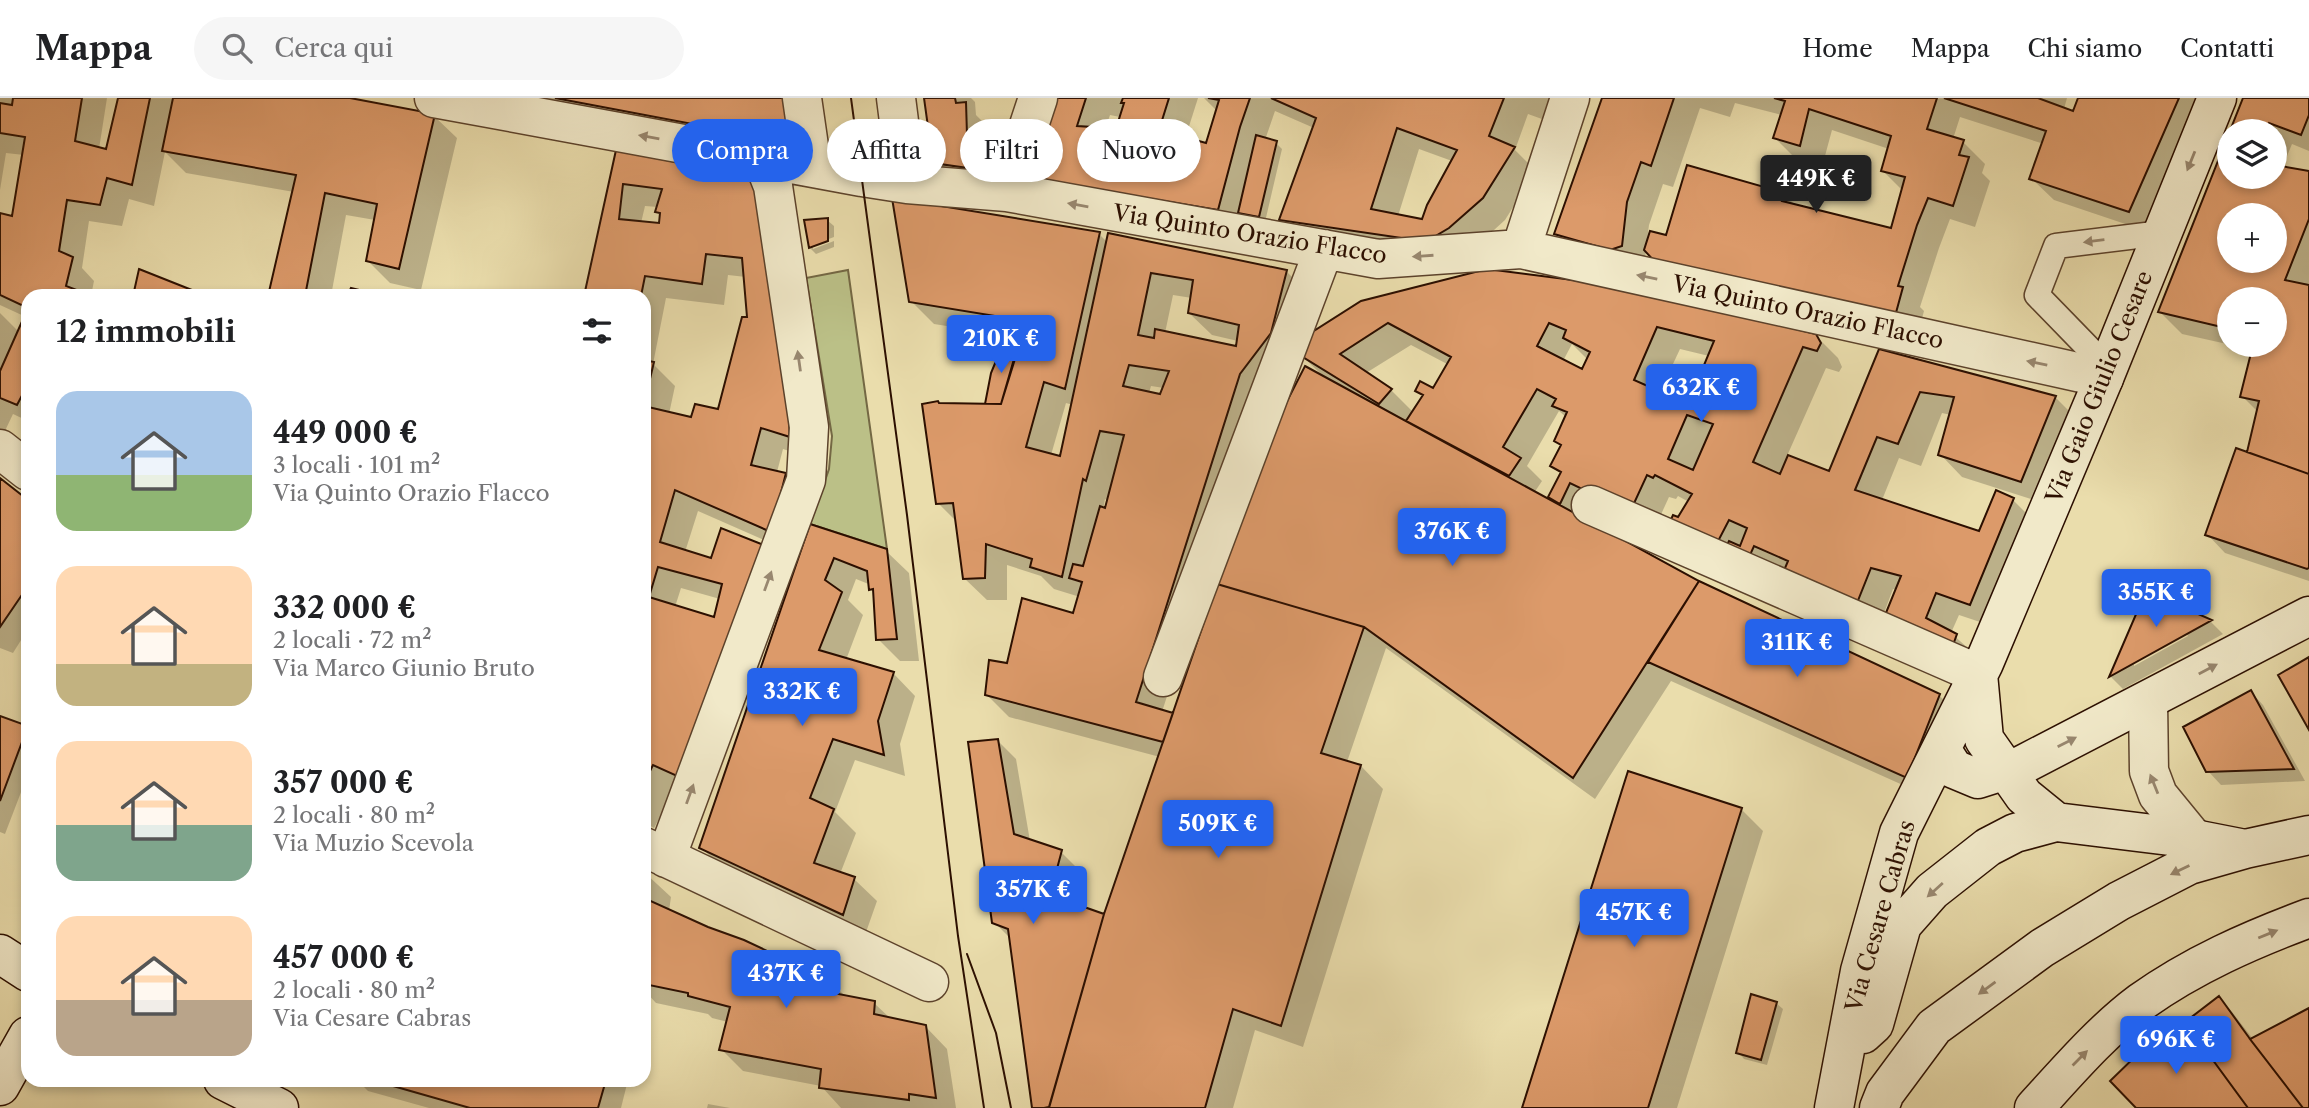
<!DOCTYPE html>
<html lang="it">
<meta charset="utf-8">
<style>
:root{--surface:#fff;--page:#f6f6f6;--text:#202124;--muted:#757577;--line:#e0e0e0;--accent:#2563eb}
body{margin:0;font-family:"Libre Caslon Text",serif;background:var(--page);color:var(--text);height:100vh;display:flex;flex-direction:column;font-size:26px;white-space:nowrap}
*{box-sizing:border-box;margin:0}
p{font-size:23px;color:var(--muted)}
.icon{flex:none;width:38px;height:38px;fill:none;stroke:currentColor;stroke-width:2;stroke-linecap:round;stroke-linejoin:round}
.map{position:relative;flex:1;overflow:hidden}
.sheet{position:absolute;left:21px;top:191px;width:630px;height:798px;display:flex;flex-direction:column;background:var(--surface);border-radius:21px;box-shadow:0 4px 10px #0003}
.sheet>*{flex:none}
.top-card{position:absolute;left:672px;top:21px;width:665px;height:63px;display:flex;gap:14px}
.tools{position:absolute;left:2217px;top:21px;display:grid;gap:14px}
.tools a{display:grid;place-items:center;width:70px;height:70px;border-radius:50%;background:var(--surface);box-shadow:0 4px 10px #0003;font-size:35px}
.price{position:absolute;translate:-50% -60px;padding:0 16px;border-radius:7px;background:var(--accent);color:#fff;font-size:23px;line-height:46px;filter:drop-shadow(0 2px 4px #0008)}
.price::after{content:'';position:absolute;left:50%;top:42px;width:21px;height:16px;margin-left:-10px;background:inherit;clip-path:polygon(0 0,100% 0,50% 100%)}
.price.current{background:#222;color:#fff}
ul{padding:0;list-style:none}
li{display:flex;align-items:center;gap:21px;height:175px;padding:0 35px}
li span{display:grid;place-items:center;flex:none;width:196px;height:140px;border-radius:21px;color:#555}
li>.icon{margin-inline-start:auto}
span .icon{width:84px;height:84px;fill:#fffc;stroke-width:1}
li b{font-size:30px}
h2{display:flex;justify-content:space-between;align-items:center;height:84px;padding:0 35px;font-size:30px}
.tag{padding:0 24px;border-radius:32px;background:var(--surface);box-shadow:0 4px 10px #0003;font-size:24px;line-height:63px}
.tag.current{background:var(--accent);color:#fff}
header{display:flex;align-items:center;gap:42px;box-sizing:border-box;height:98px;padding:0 35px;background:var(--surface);border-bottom:2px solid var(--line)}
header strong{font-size:33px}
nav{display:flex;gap:38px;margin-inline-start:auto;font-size:24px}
.search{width:490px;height:63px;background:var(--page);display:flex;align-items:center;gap:18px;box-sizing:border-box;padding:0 24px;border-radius:38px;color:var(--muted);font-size:26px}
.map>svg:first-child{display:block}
.green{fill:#bbc087;stroke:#746844;stroke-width:2}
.shadow{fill:#0003;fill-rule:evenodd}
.building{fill:#dc9a6a;stroke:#2c0f00;stroke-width:2;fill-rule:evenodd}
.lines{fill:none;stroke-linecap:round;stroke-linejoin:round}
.lane-casing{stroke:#5c422b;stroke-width:27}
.street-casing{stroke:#5c422b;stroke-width:41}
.secondary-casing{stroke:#2c0f00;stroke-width:41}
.lane{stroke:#f1e9c9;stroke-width:24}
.street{stroke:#f1e9c9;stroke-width:38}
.secondary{stroke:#f1e9c9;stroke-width:38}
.tram{stroke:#2c0f00;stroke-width:2}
.oneway{fill:#98876f}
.labels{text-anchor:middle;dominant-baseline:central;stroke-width:5;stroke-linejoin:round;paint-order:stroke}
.street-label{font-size:23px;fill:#2c0f00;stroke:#f1e9c9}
</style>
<header>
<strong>Mappa</strong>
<div class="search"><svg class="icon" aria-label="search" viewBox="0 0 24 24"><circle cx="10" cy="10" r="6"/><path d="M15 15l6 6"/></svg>Cerca qui</div>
<nav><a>Home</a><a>Mappa</a><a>Chi siamo</a><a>Contatti</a></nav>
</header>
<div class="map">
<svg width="2309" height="1010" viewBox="0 0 2309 1010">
<rect width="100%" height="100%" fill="#eaddac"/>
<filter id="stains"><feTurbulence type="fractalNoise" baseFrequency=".00286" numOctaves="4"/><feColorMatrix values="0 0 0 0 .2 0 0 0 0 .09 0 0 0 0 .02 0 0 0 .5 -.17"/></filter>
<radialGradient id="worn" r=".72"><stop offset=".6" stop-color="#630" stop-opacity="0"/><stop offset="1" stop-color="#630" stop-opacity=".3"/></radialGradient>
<path class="green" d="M848,172l39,279 -77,-25 19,-55 3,-33 -26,-158z"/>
<path class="shadow" d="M0,0h107l-8,51 8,2 12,-53h221l94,18 23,22 -36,152 -31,-7 -22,-22 7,-41 -29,-5 -15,81h-61l24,-104 -108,-19 -21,-21 -11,54 -25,-7 -7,27 -33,-5 -7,47 12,13 -3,15h-63v125l-15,-7 -9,19 -4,-3v-117l19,19 7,-15 -26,-12v-90l13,3 11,-63 -18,-2 -6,37z
M539,0h263l9,61z
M925,0h46l4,4 1,13 11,11 2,64 -32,-6 -23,-22z
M1053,0h145l-13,41 22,6 10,-34 -13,-13h358l-9,25 -25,-9 -13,36 21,21 -31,49 -33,30 -168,-8 -23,-22 33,-92 -39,-17 -10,29 11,3 6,6 -17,73 -216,-22zM1110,17l10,2 -9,31 -9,-10zM1157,47l21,6 -5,17 -22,-4zM1419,51l33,12 -29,60 -25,-5z
M1604,0h463l-3,11 10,4 6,-15h130l-58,135 -98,-33 -23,-22 13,-34 -84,-27 -7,22 10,3 22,22 -3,9 8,8 -15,46 -25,-8 -11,29 -19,59 4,4 -8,30 -270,-91 -2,18 -66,-12 -22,-22zM1735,5l47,12 -7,23 22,22 25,7 10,-37 57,19 -6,22 20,20 -11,39 -96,-24 -12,-12 -117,43 -20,4 2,-16 14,-41 10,3 27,-79 30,9z
M2245,0h64v53l-17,-7 -10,24 27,5v408l-84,-28 -18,-19 41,-80 10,-42 -16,-16 12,-46 -72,-16 -22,-22 70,-135h45v-46h-44zM2230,117h45v46h-45zM2230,201h45v46h-45z
M618,54l137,27 56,279 -28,-9 -6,23 9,2 22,23 -14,56 -96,-42 -13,41 27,9 53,-14 -89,240 -22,41 -10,-6v-526h-58zM645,108l13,1 -1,5 4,4 -1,9 -19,-2zM728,177l18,2 3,42 -29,92 -28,8 -23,-5 6,-28 -22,-22 13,-66 58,7zM681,490l39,11 -5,20 -40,-12z
M827,122l7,6v11l-21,8v4l21,-8v6l-18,7 -6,-6 -4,-26z
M1099,136l9,9 178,28 23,23 -47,102 -100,316 12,3 149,-339 -24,-23 62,-51 455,34 22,22 4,9 -3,5 -13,-4 -39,88 43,18 50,-123 175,46 22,22 -34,84 -81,-26 -22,-23 11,-39 -9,-2 -21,53 -22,-8 -17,42 98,33 33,-33 22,22 -43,104 -33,-11 -8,18 28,25 -210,-73 -91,-66 11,-17 -11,-6 -2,3 -7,-2 -16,35 -69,-12 114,63 241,112 18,19 -32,81 -254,-114 -76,118 -209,-151 -39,114 14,4 22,23 -80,258 -48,-17 -22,78h-199l-23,-169 -17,-17 4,-181 18,18 14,82 31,11 18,18 -9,34 35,12 55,-159 -151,-40 -22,-22 21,-30 67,-50 5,-18 -26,-8 -13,-13 -34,-11v35h-20l-23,-22 -7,-56 -19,-19 2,-98h49l29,-54 4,-13 -88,-14 -23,-23zM1173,197l19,3 -3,15 23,22 26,6 -1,7 -72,-15zM1572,246l16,16 -5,12 -20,-11zM1411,247l38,20 -16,26 -16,-1 7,7 -10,16 -23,-23 -25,-17zM1680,251l29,7 -20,51 -30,-13zM1151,288l13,2 -3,8 -12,-3zM1066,305l7,2 -12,53 -10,-3zM1559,313l8,7 -11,23 6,5 -10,19 9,9 -13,27 -14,-8 8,-12 -15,-15zM1105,401l4,3 -7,14zM1893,491l4,1 -13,32 -3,-1z
M0,382l28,22v127l-15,24 -13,-5z
M811,429l75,24 23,22 10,88h-19l-22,-22 -3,-47 -4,-7 -15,-6 -8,21 15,15 -17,45 47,13 22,23 -15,48 5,32 -50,-16 -20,52 21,21 -16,41 14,5 23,22 -12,34 -142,-65 -22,-23z
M2147,496l64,28 12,12 -100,55 -12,-12zM2186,535l2,3 -54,30v-4z
M2251,594l12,13 42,76 -84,4 -13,-14z
M0,620l28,10v46l-23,60 -5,-2z
M1741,711l22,22 -86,277h-154z
M644,774l27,25 -2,14 163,72 14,14 28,6 17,16 34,7 22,23 9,59h-115l-20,-22 -78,-15 -22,-22 7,-27 -16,-4 -4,-4 -52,-11 -12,-13z
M2219,901l13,13 21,27 56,-29v98h-171l48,-85z
M1776,905l7,6 -16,56 -23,-6 -6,-7z
M357,982h271l-7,28h-192l-61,-17z
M708,1006l22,4h-23z"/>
<path class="building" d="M13,0h69l-7,43 31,8 12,-51h32l-18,87 -25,-7 -7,27 -33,-5 -8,51 14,6 -7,29 26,10h-64v88l-11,21 -17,-7v-27l28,-63 -28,-13v-82l12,3 13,-79 -25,-4v-30l12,2z
M173,0h177l85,16 -36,155 -33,-8 11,-57 -52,-11 -20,103h-37l28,-121 -134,-24z
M555,0h229l5,41 -7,2z
M924,0h31l1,5 10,-1 2,66 -35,-5z
M1052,0h34l-9,28 16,1 -3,25 18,2 16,-51h-3l2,-5h46l-10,32 -24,-7 -10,34 47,9 9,-30 25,7 13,-43 -11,-2h42l-10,29 -22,83 -193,-32z
M1271,0h233l-15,38 26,11 -32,51 -34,30 -17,10 -10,3 -143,-21 37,-102zM1397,30l60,22 -30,55 -5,14 -51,-10z
M1602,0h72l-23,68 -10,-4 -14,40 -5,44 -12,4 -56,-16z
M1774,0h163l-10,31 37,11 -5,15 10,2 -16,49 -25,-8 -11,27 -19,61 5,1 -9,33 -237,-56 -13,-14 6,-19 16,4 21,-70 98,28 -3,8 109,27 14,-51 -24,-6 10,-35 -82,-27 -9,37 -27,-8 12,-37z
M1944,0h94l35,13 5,-13h101l-50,114 -100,-33 17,-48z
M2243,0h66v17l-8,20 -32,-12 -3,8h-36v46h45v-12l34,6v48l-24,61 24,5v189l-62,-22 12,-51 -19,-4 13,-52h22v-46h-45v30l-72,-17zM2230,117h45v46h-45z
M1256,37l21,6 -18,76 -21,-4z
M616,52l140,28 29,173 5,86 -29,-9 -10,37 35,8 -15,59 -96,-42 -15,52 51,16 10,-30 45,18 -89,230 -24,-11 -9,18v-377l47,11 4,-13 23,5 24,-92h5l-5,-59 -36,-4 -4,30 -57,-8 -4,20h-57zM623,86l39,5 -7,23 5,1 -1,10 -40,-4zM658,469l64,17 -8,33 -65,-20z
M892,100l208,34 -35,157 -21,-7 -18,65 34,9 48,-223 179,37 -16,63 -31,41 -104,328 37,11 -10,29 -178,-47 4,-35 18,3 15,-65 51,15 9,-31 -13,-4 4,-14 10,2 17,-60 5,2 19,-73 -24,-4 -14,50 -3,-2 -21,98 -32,-10 2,-8 -46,-15 -1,34 -22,1 -10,-76 -17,1 -14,-100 16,-3 1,2 62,1 24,-83 -116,-19zM1151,175l42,7 -5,33 51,12 -3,21 -81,-17 -1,9 -16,-3zM1129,267l40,6 -9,23 -37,-8z
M828,120v23l-19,7 -5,-28z
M139,171l68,27h-74z
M1487,171l133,17 196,48 5,9 -4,8 -14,-4 -50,115 27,12 8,-19 41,16 50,-122 177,47 -35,86 -83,-27 16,-58 -34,-5 -22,52 -21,-7 -22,53 124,41 17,-41 18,8 -44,107 -34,-12 -10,25 31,16 -8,22 -68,-31 20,-49 -30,-8 -18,45 -73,-33 8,-19 -34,-15 -8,18 -23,-11 6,-12 11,5 7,-18 -18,-8 -15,29 -47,-21 6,-13 5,2 14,-23 -37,-19 -2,3 -6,-3 -17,37 -60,-29 -10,21 -12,-7 13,-25 -11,-6 11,-21 -7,-4 13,-29 -15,-6 4,-7 -19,-10 -34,58 18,11 -12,18 -103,-55 17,-26 -8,-4 5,-10 13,7 18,-31 -63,-34 -48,31 52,35 -13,15 -81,-50 -3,-11 66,-42zM1549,225l17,7 -3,8 27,14 -8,17 -45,-23zM1657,229l57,14 -26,63 -54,-24zM1687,317l26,9 -20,46 -25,-11z
M351,190l33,8h-37z
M1003,246l15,5 -17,55h-16l6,-31z
M644,262l10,2 -10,42z
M1305,268l394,215 -126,197 -209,-151 -147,-43 36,-116z
M2236,350l73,26v94l-2,1 -102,-34z
M0,380l28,22v86l-28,41z
M810,426l77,25 10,90 -21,1 -3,-51 -4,1 -2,-19 -33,-13 -9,22 17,12 -23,58 75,22 -16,49 6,34 -51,-16 -23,59 24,11 -20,54 41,14 -12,38 -144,-67z
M1699,483l241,113 -33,84 -259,-116z
M1217,486l147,43 -43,126 40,12 -80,261 -48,-17 -28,99h-156l55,-194z
M2146,493l66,29 -103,57z
M2309,559v73l-31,-55z
M2251,592l43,79 -88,3 -23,-45z
M0,618l28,10 -28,75z
M998,641l16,95 48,16 -12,45 54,19 -55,193 -5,1h-12l-24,-179 -16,-6 -24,-181z
M1628,673l114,37 -94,300h-126z
M644,772l6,3 -4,26 62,28 36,13 89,42v11l42,8 -1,13 52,11 10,73 -27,-4v6l-90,-12 2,-19 -102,-19 11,-43 -42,-11v-3l-44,-9z
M1751,896l26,8 -16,58 -25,-7z
M2219,898l31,43 53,69h-55l-63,-86z
M2309,910v100h-6l-53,-69z
M2185,924l63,86h-112l-26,-27 35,-34z
M372,982h234l-8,28h-128z"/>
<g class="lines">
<g class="lane-casing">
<path id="lane" d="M2107,269l-70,-72 19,-49 106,-13"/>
</g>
<g class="street-casing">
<path id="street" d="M434,0l428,79 45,7 100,8 371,67 143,-10 583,129
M802,0l10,69
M896,0l11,86
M1007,94l31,-94
M1521,151l49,-151
M0,351l28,22
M1591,407l387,169
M1163,579l161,-428
M2148,603l1,70 9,24 36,44
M644,749l285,135
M666,760l140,-378 3,-53 -36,-241 -11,-28"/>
</g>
<g class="secondary-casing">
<path id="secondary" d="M1978,576l6,65 40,57 32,26
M1941,651l13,20 24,10 44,-14 287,-149
M0,856l28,18
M1863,936l11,-10 28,-99 30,-34 56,-44 27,-14 41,-11 138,17 51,10
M223,982l56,28
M0,988l28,-50
M1834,1010l26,-137 39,-138 85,-170 120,-285 113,-280
M1879,1010l6,-15 49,-66 108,-79 77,-47 70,-36 56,-16 64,-14
M2034,1010c33,-36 68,-77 107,-106 52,-37 109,-62 168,-84"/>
</g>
<use href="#lane" class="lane"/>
<use href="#street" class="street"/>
<use href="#secondary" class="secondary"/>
<path class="tram" d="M851,0l56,417 51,421 26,172
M967,856l29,79 15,75"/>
</g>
<defs><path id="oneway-solid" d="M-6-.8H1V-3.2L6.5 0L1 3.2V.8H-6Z" transform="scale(1.75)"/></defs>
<g class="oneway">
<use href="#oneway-solid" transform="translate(649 39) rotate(-170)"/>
<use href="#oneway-solid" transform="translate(2191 63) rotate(112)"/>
<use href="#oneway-solid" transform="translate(1078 107) rotate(-170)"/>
<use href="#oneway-solid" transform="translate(2094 143) rotate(173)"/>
<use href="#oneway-solid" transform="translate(1423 158) rotate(176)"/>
<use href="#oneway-solid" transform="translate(1647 179) rotate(-168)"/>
<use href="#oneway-solid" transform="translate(799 263) rotate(-98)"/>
<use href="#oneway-solid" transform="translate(2037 265) rotate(-168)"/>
<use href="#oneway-solid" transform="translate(768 483) rotate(-70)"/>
<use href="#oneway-solid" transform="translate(2208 571) rotate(-28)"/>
<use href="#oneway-solid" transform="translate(2067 644) rotate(-27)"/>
<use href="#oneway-solid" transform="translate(2154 686) rotate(-112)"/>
<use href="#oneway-solid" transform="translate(690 696) rotate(-70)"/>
<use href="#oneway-solid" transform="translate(2180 772) rotate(154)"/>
<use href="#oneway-solid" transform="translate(1935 792) rotate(138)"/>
<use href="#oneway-solid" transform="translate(2268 836) rotate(-22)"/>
<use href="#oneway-solid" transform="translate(1987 890) rotate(144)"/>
<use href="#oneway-solid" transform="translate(2080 960) rotate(-45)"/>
</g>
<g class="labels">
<g class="street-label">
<text transform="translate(1250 136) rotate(9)">Via Quinto Orazio Flacco</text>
<text transform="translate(1808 214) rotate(12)">Via Quinto Orazio Flacco</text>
<text transform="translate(2099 289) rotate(-68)">Via Gaio Giulio Cesare</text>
<text transform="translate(1880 818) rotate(-74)">Via Cesare Cabras</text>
</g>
</g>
<rect width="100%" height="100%" filter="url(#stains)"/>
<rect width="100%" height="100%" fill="url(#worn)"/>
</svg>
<div class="tools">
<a><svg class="icon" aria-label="layers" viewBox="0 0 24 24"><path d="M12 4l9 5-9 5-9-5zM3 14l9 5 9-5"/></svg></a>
<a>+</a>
<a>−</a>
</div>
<b class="price current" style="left:1816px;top:117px">449K €</b>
<b class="price" style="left:1001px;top:277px">210K €</b>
<b class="price" style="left:1701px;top:326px">632K €</b>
<b class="price" style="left:1452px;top:470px">376K €</b>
<b class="price" style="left:2156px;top:531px">355K €</b>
<b class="price" style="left:1797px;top:581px">311K €</b>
<b class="price" style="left:802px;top:630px">332K €</b>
<b class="price" style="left:1218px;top:762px">509K €</b>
<b class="price" style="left:1033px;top:828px">357K €</b>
<b class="price" style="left:1634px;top:851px">457K €</b>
<b class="price" style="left:786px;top:912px">437K €</b>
<b class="price" style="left:2176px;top:978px">696K €</b>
<div class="top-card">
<a class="tag current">Compra</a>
<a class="tag">Affitta</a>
<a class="tag">Filtri</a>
<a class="tag">Nuovo</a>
</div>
<section class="sheet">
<h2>12 immobili<svg class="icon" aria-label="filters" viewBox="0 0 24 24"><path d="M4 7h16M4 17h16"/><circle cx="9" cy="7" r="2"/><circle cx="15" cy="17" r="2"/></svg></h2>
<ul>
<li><span style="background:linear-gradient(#a9c7e8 60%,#8fb573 0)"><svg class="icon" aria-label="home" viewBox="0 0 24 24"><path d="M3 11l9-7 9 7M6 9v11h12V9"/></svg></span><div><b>449 000 €</b><p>3 locali · 101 m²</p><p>Via Quinto Orazio Flacco</p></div></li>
<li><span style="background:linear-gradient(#ffd9b3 70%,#c2b280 0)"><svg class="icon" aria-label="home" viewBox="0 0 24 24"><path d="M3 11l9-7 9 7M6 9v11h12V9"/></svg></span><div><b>332 000 €</b><p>2 locali · 72 m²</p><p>Via Marco Giunio Bruto</p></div></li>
<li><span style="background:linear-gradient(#ffd9b3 60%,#7fa58c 0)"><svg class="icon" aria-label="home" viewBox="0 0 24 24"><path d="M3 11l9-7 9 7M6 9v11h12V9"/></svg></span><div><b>357 000 €</b><p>2 locali · 80 m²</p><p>Via Muzio Scevola</p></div></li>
<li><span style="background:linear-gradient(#ffd9b3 60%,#b9a48a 0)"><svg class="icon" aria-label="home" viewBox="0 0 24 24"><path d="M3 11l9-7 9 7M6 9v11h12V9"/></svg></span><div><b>457 000 €</b><p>2 locali · 80 m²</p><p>Via Cesare Cabras</p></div></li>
</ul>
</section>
</div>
